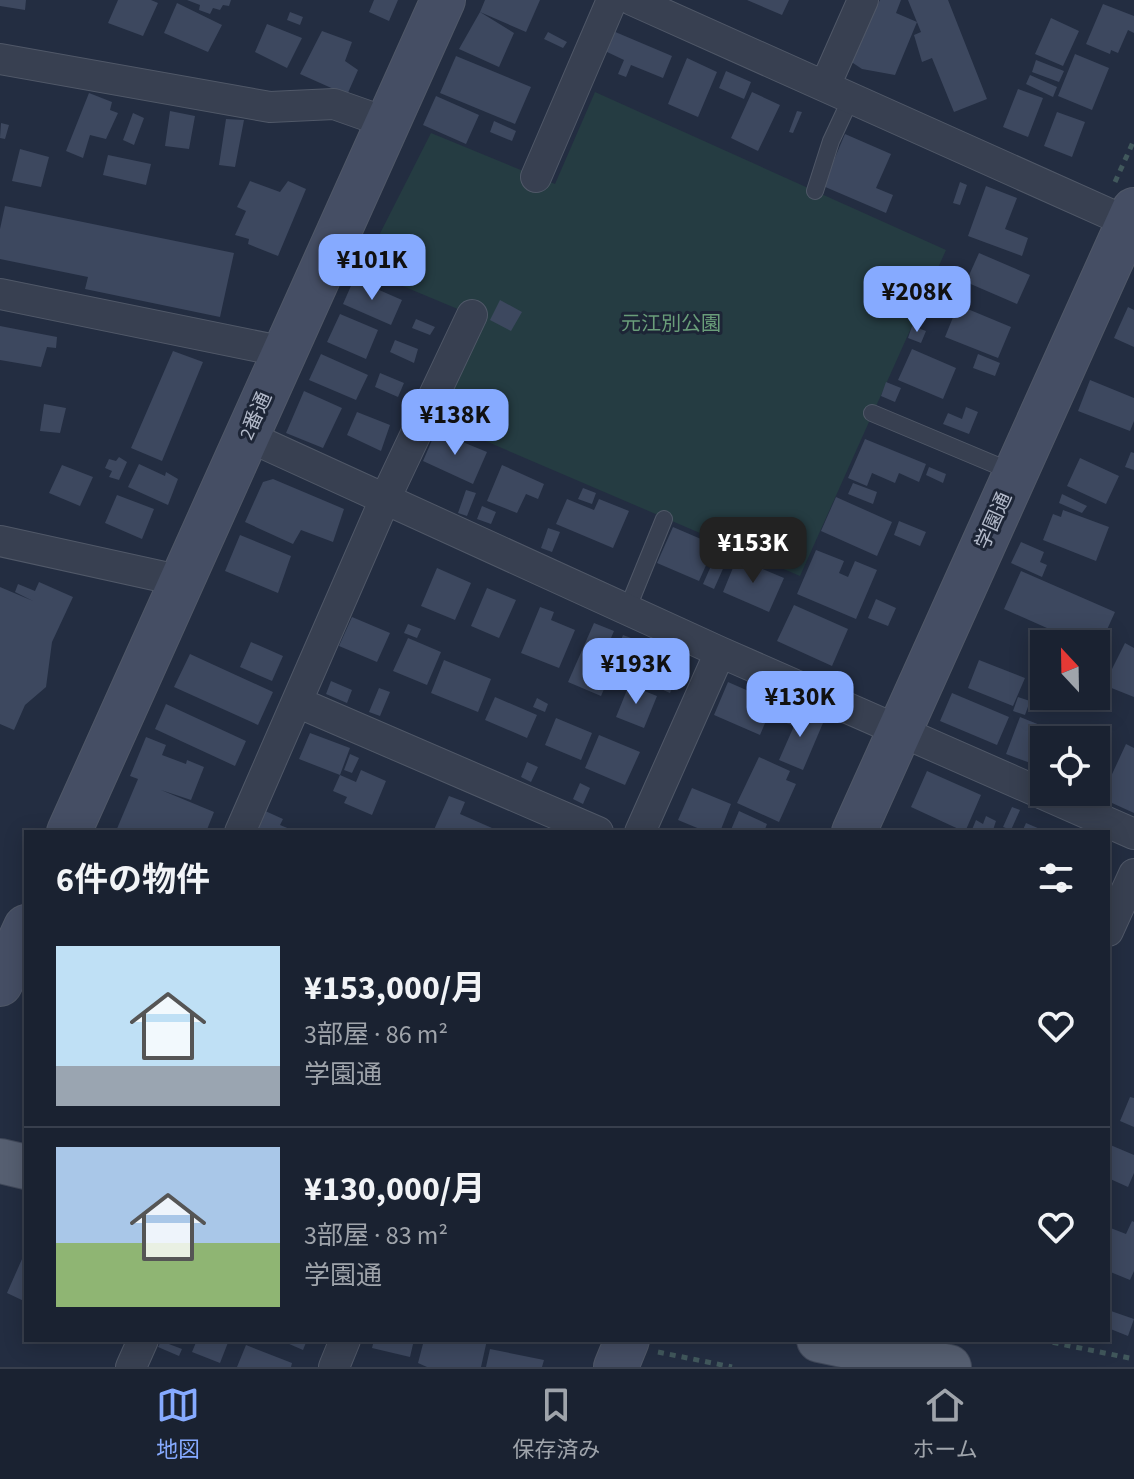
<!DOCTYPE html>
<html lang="ja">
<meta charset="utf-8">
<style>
:root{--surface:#1a2231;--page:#232a39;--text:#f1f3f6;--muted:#9fa4ab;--line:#383f4d;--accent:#86aaff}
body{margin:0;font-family:"Source Sans 3","Noto Sans JP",sans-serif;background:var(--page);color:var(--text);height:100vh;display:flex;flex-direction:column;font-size:30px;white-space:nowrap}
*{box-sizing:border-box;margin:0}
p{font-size:26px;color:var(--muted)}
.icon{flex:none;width:44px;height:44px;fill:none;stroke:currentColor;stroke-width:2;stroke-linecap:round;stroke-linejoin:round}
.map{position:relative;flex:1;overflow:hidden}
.panel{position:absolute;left:24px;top:830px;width:1086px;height:512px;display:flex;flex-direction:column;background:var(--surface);border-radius:0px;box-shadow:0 4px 20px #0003,0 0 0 2px var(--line)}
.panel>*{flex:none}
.needle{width:52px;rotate:338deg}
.buttons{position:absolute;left:1030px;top:630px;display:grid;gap:16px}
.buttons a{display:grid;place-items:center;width:80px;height:80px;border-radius:0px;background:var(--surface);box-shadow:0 4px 20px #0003,0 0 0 2px var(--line);font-size:40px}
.price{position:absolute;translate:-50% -68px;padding:0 18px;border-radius:16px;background:var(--accent);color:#111;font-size:26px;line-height:52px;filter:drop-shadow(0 2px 4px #0008)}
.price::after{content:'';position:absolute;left:50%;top:48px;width:24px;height:18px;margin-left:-12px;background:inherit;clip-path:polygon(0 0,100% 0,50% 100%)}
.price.selected{background:#222;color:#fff}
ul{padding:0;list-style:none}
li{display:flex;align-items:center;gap:24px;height:200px;padding:0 32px}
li+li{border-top:2px solid var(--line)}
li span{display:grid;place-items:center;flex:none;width:224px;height:160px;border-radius:0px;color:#555}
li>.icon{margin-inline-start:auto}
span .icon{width:96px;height:96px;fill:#fffc;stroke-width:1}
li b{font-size:34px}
h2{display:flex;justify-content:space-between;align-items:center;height:96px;padding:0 32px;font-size:34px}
.tabs{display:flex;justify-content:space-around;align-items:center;height:112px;border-top:2px solid var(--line);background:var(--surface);font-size:22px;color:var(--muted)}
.tabs a{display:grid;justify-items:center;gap:4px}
.tabs .selected{color:var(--accent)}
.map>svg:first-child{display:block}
.green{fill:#253c42}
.building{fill:#3d485f}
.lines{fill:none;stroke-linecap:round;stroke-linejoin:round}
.lane-casing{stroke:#505868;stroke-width:18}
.street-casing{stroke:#505868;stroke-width:32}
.secondary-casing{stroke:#505868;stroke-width:46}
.primary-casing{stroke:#41495a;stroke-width:46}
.path{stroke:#41585c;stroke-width:5;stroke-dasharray:6 6;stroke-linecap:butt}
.lane{stroke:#384051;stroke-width:16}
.street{stroke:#384051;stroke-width:30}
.secondary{stroke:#454e64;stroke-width:44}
.primary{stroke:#565f71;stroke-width:44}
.labels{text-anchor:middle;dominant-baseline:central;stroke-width:6;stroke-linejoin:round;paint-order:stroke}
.park-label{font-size:20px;fill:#6a9e7a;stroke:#1d2536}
.street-label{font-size:20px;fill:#b4bbcb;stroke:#1d2536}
</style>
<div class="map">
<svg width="1134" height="1367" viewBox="0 0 1134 1367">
<rect width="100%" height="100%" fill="#232d41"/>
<path class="green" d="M595,92l351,158 -146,326 -361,-155 45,-101 -122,-51 69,-136 124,51z"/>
<path class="building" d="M0,0h26l-1,10 -25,-4z
M118,0h33l7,3 -15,33 -35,-13z
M187,0h44l-2,6 -6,-1 -3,5 -7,-2 -3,6 -11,-4 1,-5z
M374,0h24l-9,21 -20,-9z
M485,0h55l-14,32 -46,-20z
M747,0h42l-7,15z
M880,0h21l-5,13 21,9 -22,53 -33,-6 -12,-8z
M908,0h40l39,99 -33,13 -22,-54 -10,4 -8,-27 7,-3z
M177,3l45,22 -14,27 -44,-19z
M1103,4l31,12v17l-6,-3 -10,23 -7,-3 -1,4 -24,-10z
M290,12l13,5 -3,8 -13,-5z
M480,12l34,21 -15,34 -40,-18z
M1051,18l28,13 -16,35 -28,-12z
M267,24l35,14 -15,30 -32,-16z
M322,31l30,11 -7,19 13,9 -11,25 -47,-21z
M613,31l59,25 -9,22 -32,-13 -5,12 -8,-3 6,-14 -19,-9z
M548,32l19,10 -4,6 -19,-9z
M1075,54l34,14 -17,42 -34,-14z
M456,56l75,31 -16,37 -75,-31z
M687,58l30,14 -19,45 -30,-13z
M1036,60l28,11 -5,11 -27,-10z
M726,71l25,11 -7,17 -25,-11z
M1030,75l27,12 -4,10 -27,-13z
M1018,89l25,9 -15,39 -25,-10z
M752,92l28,13 -22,46 -27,-13z
M89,93l23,9 -2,8 8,3 -12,26 -16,-4 -7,23 -17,-7z
M436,96l43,19 -13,29 -43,-19z
M170,111l25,5 -6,33 -24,-3z
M797,111l5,1 -9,21 -4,-1z
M1057,112l28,10 -13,35 -28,-11z
M133,113l11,5 -10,27 -11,-5z
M226,119l18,1 -9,47 -16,-2z
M494,121l22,10 -4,10 -22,-9z
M1,123l8,2 -4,14 -5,-1z
M845,134l46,20 -15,34 17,7 -7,18 -63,-27z
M20,149l29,8 -8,30 -29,-6z
M108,155l43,9 -5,21 -43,-10z
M250,181l30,11 8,-11 18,8 -28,67 -30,-12 1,-5 -14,-4 11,-24 -9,-4z
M960,182l7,3 -7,20 -7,-2z
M986,186l31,12 -12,31 23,9 -6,18 -54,-20z
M5,206l229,47 -14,64 -135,-28 3,-12 -88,-18v-30z
M979,253l51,22 -13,29 -51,-22z
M354,279l48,21 -11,25 -48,-21z
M500,300l22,12 -11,19 -21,-11z
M958,305l53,22 -13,31 -53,-21z
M1128,307l6,3v37l-20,-9z
M340,314l38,16 -12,29 -39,-17z
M416,319l19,8 -5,8 -18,-7z
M0,326l57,11 -1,11 -9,-1 -6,20 -41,-7z
M912,326l14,5 -5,12 -13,-5z
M395,340l23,9 -4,14 -24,-11z
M912,349l44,19 -13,31 -45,-19z
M173,351l30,11 -41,99 -31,-13z
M321,354l47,21 -12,25 -47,-20z
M978,354l22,9 -5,13 -22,-8z
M380,373l24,10 -6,14 -23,-10z
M1090,380l44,18v23l-4,10 -52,-20z
M886,382l15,6 -6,14 -14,-6z
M304,391l38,17 -19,40 -37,-15z
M44,404l22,4 -6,25 -20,-2z
M966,407l12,5 -9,22 -26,-10 5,-11 14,6z
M357,412l33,13 -9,26 -34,-16z
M436,431l51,21 -14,32 -50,-23z
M865,439l61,25 -7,18 -20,-9 -4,10 -23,-10 -5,13 -19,-8z
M1131,452l3,1v17l-9,-3z
M119,457l8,5 -8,18 -10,-3 3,-6 -7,-3 4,-9 7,2z
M1080,458l39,18 -13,28 -39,-18z
M139,464l26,12 1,-4 12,7 -10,26 -40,-18z
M62,465l31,12 -13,29 -31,-13z
M502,465l42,19 -6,15 -12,-5 -9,19 -30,-12z
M929,467l17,7 -3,9 -17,-8z
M273,479l71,30 -11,33 -32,-12 -8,14 -48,-22 18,-40z
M853,483l24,9 -4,12 -25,-10z
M583,488l13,5 -4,11 -14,-5z
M466,490l10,3 -9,23 -9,-3z
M1062,494l25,12 -5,7 -23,-10z
M117,495l37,14 -12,30 -37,-16z
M836,497l56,25 -15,34 -56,-25z
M567,499l27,11 5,-11 30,12 -16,37 -57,-24z
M482,506l14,6 -5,12 -14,-5z
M1063,510l46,17 -13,34 -53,-21 10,-26 8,3z
M899,521l27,11 -6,14 -26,-11z
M673,527l42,18 -16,36 -42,-18z
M548,528l12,4 -8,20 -11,-4z
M240,535l51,21 -13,37 -53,-22z
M1021,542l23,10 -4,10 7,3 -5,12 -31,-14z
M719,548l11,5 -16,36 -11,-5z
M816,550l28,11 -5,12 9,4 7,-16 22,9 -21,49 -59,-25z
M737,558l47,20 -15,34 -46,-20z
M437,568l34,15 -16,37 -34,-14z
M1021,571l94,41 -19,42v-10h-13l-79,-35z
M39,582l34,15 -21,45 -6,45 -21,18 -11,25 -14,-6v-137l33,14 -18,-9 3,-8 17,7z
M487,588l29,12 -17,38 -28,-12z
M876,599l20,9 -8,18 -20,-8z
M794,605l54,24 -16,37 -55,-25z
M540,607l14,5 -3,8 24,10 -16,38 -38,-15z
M352,617l38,16 -13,29 -38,-16z
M594,623l20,8 -12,28 13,5 -14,32 -33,-14z
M408,624l13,5 -4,9 -13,-5z
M623,635l24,9 -11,26 -24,-9z
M408,638l33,14 -14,33 -34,-14z
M251,642l32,14 -11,25 -32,-14z
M1125,643l9,5v49l-30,-12z
M648,651l35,14 -13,28 -34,-15z
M190,654l83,38 -15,33 -84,-38z
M444,660l47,19 -13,33 -47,-19z
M979,660l46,18 -12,28 -45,-18z
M331,681l21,9 -5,13 -21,-9z
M728,682l46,20 -14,33 -46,-20z
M629,685l28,11 -13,32 -28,-11z
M379,688l11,4 -10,24 -11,-4z
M952,693l57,24 -12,28 -57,-24z
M495,697l42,18 -10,23 -42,-18z
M1018,697l12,4 -5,14 -12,-4z
M537,698l11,6 -3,8 -12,-5z
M166,704l80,37 -11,25 -80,-37z
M789,709l34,14 -20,47 -24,-10 15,-34 -10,-4z
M1020,717l40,16 -3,7h-13v28l-38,-14z
M556,718l36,15 -11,27 -36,-15z
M1075,730l23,10h-27z
M310,733l40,15 -10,27 -41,-16z
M599,735l41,17 -15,33 -40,-17z
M146,737l20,8 -4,10 24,9 1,-4 17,7 -13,33 -30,-10 53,22 -8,20 -90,-1 22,-52 -8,-3z
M1126,744l8,4v65l-33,-15z
M1096,747l12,5 -9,22 -3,-2z
M350,754l9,4 -7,15 -8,-3z
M759,757l31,14 -4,9 10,4 -17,38 -42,-19z
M527,762l11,5 -7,15 -10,-5z
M361,770l25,11 -14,34 -28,-12 3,-6 -14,-6 7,-16 16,7z
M927,771l54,24 -16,37 -54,-25z
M580,783l10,5 -7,16 -10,-5z
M692,788l39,16 -11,28h-13l-29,-12z
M449,796l16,6 -5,12 32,14 -2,4h-57z
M1012,807l8,3 -9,20 -8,-3z
M263,810l20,9 -3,6 17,7h-43z
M739,811l28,13 -3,8h-34z
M986,816l10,5 -3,9 5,2h-27l5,-12 7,4z
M1026,823l21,9h-25z
M1130,1097l4,1v29l-14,-6z
M1108,1144l26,11v18l-6,14 -20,-9z
M1132,1221l2,1v49l-4,9 -22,-9v-44l18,7z
M26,1250v52l-19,-9z
M1108,1310l26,9 -6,17 -20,-8z
M197,1340h32l-9,23 -28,-11z
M280,1340h27l-4,10z
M374,1340h40l-4,17 -38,-9z
M424,1340h63l-6,27h-54l-9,-4z
M161,1341l21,8 -3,7 -21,-9z
M246,1345l46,18 -1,4h-54z
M490,1349l54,11 -2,7h-56z"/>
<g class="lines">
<g class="lane-casing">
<path id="lane" d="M815,191l16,-50 20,-43
M872,413l143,60
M627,610l37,-91"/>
</g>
<g class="street-casing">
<path id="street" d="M632,0l502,225
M0,59l270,48 64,-3 54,19
M825,86l38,-86
M536,177l76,-177
M0,294l285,58
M247,436l473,216 414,182
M0,541l182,40
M297,702l301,130
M240,832l145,-333 87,-184
M640,832l80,-180
M1108,931l26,-57
M131,1367l12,-27
M334,1367l11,-27"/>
</g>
<g class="secondary-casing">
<path id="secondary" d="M69,832l374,-832
M854,832l280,-622
M0,984l26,-57
M616,1367l11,-27"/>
</g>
<g class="primary-casing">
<path id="primary" d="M0,1161l26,6
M819,1340l130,27"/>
</g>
<path class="path" d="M1115,182l19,-42
M1041,1340l93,19
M658,1352l74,15"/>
<use href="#lane" class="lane"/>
<use href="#street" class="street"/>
<use href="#secondary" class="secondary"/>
<use href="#primary" class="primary"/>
</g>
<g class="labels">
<g class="park-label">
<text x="671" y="324">元江別公園</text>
</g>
<g class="street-label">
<text transform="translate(256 416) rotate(-66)">2番通</text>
<text transform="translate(994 521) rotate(-66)">学園通</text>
</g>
</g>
</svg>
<div class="buttons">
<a><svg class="needle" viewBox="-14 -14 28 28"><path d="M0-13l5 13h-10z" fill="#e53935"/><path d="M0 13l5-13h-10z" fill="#9fa4ab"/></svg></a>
<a><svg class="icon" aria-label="locate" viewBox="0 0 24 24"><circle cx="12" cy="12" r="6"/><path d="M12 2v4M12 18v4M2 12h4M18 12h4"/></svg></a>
</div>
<b class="price" style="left:372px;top:302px">¥101K</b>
<b class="price" style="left:917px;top:334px">¥208K</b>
<b class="price" style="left:455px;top:457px">¥138K</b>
<b class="price selected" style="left:753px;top:585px">¥153K</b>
<b class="price" style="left:636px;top:706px">¥193K</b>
<b class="price" style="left:800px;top:739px">¥130K</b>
<section class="panel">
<h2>6件の物件<svg class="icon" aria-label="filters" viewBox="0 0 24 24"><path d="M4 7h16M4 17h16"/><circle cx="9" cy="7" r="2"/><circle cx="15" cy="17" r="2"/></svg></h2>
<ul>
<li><span style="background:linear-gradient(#bfe0f5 75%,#9aa5b1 0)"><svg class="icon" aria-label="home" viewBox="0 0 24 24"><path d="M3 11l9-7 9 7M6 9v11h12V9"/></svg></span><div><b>¥153,000/月</b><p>3部屋 · 86 m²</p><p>学園通</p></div><svg class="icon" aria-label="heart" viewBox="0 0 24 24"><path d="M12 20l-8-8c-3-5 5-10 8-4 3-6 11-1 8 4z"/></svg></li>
<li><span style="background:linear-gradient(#a9c7e8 60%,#8fb573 0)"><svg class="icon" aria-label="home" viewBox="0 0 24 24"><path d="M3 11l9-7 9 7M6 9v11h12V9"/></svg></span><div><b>¥130,000/月</b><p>3部屋 · 83 m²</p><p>学園通</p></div><svg class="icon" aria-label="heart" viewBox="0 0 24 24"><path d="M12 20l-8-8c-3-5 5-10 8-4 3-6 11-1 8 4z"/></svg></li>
</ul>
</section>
</div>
<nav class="tabs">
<a class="selected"><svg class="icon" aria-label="map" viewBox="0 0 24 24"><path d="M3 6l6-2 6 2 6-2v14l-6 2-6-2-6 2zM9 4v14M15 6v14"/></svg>地図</a>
<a><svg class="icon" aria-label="saved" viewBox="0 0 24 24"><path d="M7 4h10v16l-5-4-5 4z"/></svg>保存済み</a>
<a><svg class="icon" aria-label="home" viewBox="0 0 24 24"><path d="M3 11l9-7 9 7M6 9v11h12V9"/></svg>ホーム</a>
</nav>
